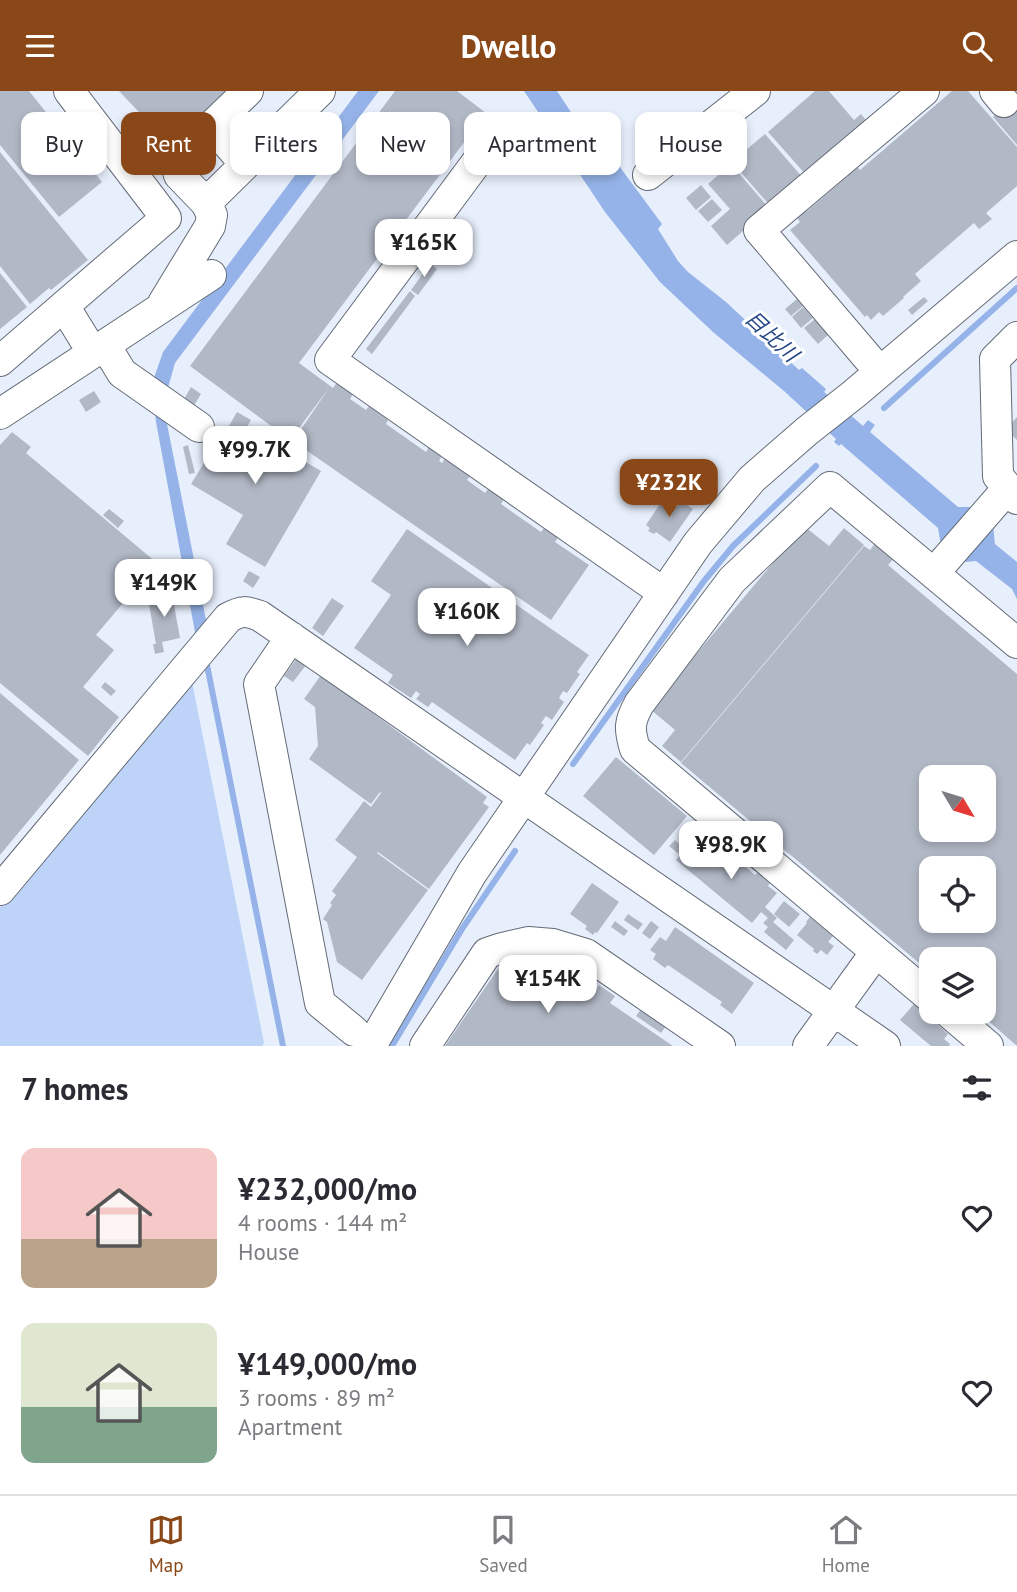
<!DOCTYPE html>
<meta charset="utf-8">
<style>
:root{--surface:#fff;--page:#f2f2f3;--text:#2b2b33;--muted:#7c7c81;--line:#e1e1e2;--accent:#8a4717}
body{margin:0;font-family:"PT Sans","Noto Sans JP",sans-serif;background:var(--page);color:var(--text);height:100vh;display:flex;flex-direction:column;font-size:26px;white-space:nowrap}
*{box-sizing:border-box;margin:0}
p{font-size:23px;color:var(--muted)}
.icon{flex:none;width:38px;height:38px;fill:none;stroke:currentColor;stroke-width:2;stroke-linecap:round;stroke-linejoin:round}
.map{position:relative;height:955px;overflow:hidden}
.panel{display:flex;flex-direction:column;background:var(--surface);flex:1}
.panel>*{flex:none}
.hud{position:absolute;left:21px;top:21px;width:976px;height:63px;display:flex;gap:14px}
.needle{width:46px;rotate:128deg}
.buttons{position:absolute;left:919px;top:674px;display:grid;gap:14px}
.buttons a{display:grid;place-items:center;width:77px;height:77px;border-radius:14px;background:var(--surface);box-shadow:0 4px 10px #0003;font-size:35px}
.price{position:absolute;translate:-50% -60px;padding:0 16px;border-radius:14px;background:#fff;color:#222;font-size:23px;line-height:46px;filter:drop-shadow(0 2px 4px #0008)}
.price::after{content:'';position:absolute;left:50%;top:42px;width:21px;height:16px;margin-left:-10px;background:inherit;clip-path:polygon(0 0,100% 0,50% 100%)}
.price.active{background:var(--accent);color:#fff}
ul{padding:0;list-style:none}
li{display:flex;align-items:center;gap:21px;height:175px;padding:0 21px}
li span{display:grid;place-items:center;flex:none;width:196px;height:140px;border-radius:14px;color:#555}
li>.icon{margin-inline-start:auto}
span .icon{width:84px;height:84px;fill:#fffc;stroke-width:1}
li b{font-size:30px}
h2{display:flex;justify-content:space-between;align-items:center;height:84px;padding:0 21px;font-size:30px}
.tag{padding:0 24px;border-radius:14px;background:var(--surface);box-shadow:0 4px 10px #0003;font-size:24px;line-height:63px}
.tag.active{background:var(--accent);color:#fff}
header{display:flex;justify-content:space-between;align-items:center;height:91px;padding:0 21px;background:var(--accent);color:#fff;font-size:32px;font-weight:600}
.tabs{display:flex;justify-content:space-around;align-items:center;height:98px;border-top:2px solid var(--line);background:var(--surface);font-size:19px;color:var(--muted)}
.tabs a{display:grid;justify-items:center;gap:4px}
.tabs .active{color:var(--accent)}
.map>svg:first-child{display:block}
.green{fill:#bdd3f8}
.water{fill:#95b3e8}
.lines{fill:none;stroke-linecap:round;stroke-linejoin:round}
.stream{stroke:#95b3e8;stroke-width:6}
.building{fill:#b2b9c6;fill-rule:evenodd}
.minor-casing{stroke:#646b76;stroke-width:32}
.minor{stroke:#fff;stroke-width:30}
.labels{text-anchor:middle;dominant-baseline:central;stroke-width:6;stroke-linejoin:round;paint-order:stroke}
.water-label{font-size:21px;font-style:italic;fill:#254686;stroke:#fff}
</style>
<header><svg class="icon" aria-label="menu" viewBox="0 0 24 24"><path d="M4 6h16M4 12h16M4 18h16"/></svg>Dwello<svg class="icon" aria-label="search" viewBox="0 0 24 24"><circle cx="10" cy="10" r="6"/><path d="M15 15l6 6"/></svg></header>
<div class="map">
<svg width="1017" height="955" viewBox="0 0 1017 955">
<rect width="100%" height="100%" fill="#e7effc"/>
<path class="green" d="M192,591l72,361 -2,3h-262v-139z"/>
<path class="water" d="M358,0h21l-204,272 -8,28v33l41,206 -11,13 -41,-221 -4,-34 3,-13 8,-23z
M524,0h33l35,53 12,9 4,-2 54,73 -4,5 20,32 10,11 38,30 73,68 3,-2 24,21 -2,3 39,34 5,-6 7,5 -5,7 88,75h14l21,18 2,19 22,18v37l-5,-10 -36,-28 -10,1 -26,-22 -2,-12 -97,-84 -2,2 -5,-4 2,-3 -52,-48 -71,-59 -53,-50 -55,-70z"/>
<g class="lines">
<path class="stream" d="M884,317l133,-120
M206,569l77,386
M573,673l131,-183 29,-35 83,-80
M392,955l70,-117 53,-78"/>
</g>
<path class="building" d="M0,0h29l73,91 -43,35 -59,-72z
M119,0h110l-58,55z
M395,0h62l29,22 -187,250 34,25 5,-7 16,11 -4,7 16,11 3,-4 19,14 -2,4 40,28 4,-7 13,9 -4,7 3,2 5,-8 25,18 -5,7 18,13 6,-8 15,11 -5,8 40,28 6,-8 14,9 -6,9 34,23 -38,55 -258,-179 36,-53 -39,52 -100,-74z
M815,0h14l25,29 7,-6 7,9 -61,53 -39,-44z
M952,0h16l49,56v39l-31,27 6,6 -13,10 -5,-6 -59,51 6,7 -18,16 1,1 -21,18 -4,-4 -8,8 -4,-5 -2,2 -75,-87 10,-8 -6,-8 8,-8 5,5 41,-35 -2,-2 10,-9 4,5z
M1017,5v49l-24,-28z
M765,43l39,45 -33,28 -39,-45z
M0,61l88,108 -37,30 -2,-2 -19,16 -30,-38z
M731,73l38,44 -42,37 -16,-19 19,-17 -22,-25z
M701,94l10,12 -15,13 -10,-12z
M712,108l10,11 -14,12 -10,-11z
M430,173l7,5 -19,26 -7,-5z
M0,182l27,34 -27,22z
M410,200l5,5 -43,58 -6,-5z
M924,206l4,4 -16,14 -4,-5z
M797,208l6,7 -12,10 -6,-7z
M803,216l10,11 -12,10 -9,-11z
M815,228l13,16 -10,9 -14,-16z
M191,296l10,7 -8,13 -10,-6z
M94,300l7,11 -15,10 -7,-12z
M237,321l14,8 -4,7 74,44 -56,96 -39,-23 17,-29 -52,-31 19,-31 2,1 1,-1 -9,-5 13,-22 9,5z
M1017,326v23l-11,-11z
M12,341l19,15 -5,6 131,110 -61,72 18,15 -31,37 36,30 -31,39 -88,-73v-238z
M188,354l7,28 -6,1 -6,-27z
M664,407l13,9 4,-6 12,8 -23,33 -14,-10 -2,2 -6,-3 2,-3 -4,-3z
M109,418l15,12 -6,7 -15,-13z
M804,435l25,20 15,-18 20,17 -183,217 -19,-16 13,-16 -25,-21z
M407,438l182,126 -12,17 3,2 -13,19 -4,-2 -4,7 5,4 -12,18 -6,-4 -5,7 3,2 -14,20 -3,-2 -12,17 -83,-58 -4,5 -12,-8 4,-5 -4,-3 -5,7 -23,-15 5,-8 -39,-27 37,-53 -20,-14z
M877,450l19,15 -8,9 129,109v372l-40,-35h7v-52h-53v14l-250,-210 183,-217 6,4zM931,686h53v52h-53zM931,777h53v53h-53z
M249,480l11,6 -7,11 -10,-7z
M170,492l10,55 -18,4 2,10 -9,2 -2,-10h3l-7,-40 14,-3 -3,-16z
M332,507l12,8 -21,30 -11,-8z
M297,567l9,7 -13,17 -9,-6z
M321,584l166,122 -4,6 6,4 -60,82 -51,-37 -1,1 51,37 -66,90 -25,-18 -10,-40 -4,-3 9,-14 -2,-2 6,-8 -4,-4 25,-34 -22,-17 29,-39 7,6 10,-14 -1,-1 -9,12 -62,-45 9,-13 -3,-39 -11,-8z
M105,591l11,9 -5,5 -10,-9z
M0,602l79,67 -79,95z
M616,666l71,59 -33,39 -71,-59z
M701,739l15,12 4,-4 12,10 -4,4 27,23 4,-4 12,10 -3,5 9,7 -12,14 12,11 -4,4 21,18 -8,10 -22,-18 4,-5 -5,-4 5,-5 -7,-6 -9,11 -76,-63 4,-5 -11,-9 6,-6 6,6 6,-8 4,4z
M592,792l27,19 -22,31 -2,-1 -2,3 -8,-6 2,-3 -17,-12z
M784,810l16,13 -11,13 -15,-13z
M628,823l15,10 -5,6 -14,-10z
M810,826l23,19 -5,6 6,4 -7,9 -6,-5 -4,4 -4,-3 1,-2 -17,-14 10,-12 -1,-1z
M615,830l13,10 -4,5 -13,-9z
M651,830l8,6 -9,12 -8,-6z
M675,836l79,56 -22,31 -12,-9 2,-3 -54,-37 -3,3 -12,-9 3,-5 -6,-4 10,-13 6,4z
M547,869l47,32 5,-7 16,11 -5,7 63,43h-228l57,-83 30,19z
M914,913l34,30 -4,5 6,5 -1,2h-18l-31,-26z
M641,918l25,17 -5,7 -25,-17z"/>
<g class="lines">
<g class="minor-casing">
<path id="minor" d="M995,0l9,11
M212,35l33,38
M502,37l-172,232 334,233
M198,48l50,-48
M648,84l107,-84
M206,112l114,-112
M163,212l47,-77 2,-11 -6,-12 -27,-28 -3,-11 10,-14
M64,215l29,47
M1017,246l-22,22 3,117 19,23
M105,254l17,28 77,54
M0,270l166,-143 -97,-127
M880,281l-121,-142 165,-139
M0,323l211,-139
M934,482l74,-85
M291,546l-32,47 61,319 34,28
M0,799l228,-272c14,-8 18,-7 32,-2l625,430
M931,907l-296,-249c-6,-20 -6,-27 4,-45l93,-124 98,-93 187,156
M947,920l41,35
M371,955l101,-173 226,-330 54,-64 55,-48 47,-37 163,-138
M425,955l62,-93 15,-5 26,-6 25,2 33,10 134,92
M808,955l68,-94"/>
</g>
<use href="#minor" class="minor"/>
</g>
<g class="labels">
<g class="water-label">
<text transform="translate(772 245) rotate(43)">目比川</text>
</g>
</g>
</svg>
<div class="buttons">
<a><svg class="needle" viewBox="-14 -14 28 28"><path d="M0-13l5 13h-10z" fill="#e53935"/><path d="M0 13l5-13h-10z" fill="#7c7c81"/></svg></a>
<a><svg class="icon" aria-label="locate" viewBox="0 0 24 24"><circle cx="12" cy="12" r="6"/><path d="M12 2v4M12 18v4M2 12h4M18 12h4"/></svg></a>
<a><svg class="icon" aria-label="layers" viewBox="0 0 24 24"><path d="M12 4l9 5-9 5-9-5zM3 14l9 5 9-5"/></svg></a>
</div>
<b class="price" style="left:424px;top:188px">¥165K</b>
<b class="price" style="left:255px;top:395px">¥99.7K</b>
<b class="price active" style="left:669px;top:428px">¥232K</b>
<b class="price" style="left:164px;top:528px">¥149K</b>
<b class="price" style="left:467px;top:557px">¥160K</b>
<b class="price" style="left:731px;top:790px">¥98.9K</b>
<b class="price" style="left:548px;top:924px">¥154K</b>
<div class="hud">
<a class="tag">Buy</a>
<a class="tag active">Rent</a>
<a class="tag">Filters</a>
<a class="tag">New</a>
<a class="tag">Apartment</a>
<a class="tag">House</a>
</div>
</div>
<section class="panel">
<h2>7 homes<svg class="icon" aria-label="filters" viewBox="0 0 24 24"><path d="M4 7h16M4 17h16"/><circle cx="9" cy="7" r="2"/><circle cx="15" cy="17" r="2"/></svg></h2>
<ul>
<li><span style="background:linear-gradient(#f6c9c9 65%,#b9a48a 0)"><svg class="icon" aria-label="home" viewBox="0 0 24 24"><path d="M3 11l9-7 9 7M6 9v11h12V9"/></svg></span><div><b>¥232,000/mo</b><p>4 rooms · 144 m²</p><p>House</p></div><svg class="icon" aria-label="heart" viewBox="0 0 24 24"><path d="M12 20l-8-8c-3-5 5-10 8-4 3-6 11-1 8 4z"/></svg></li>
<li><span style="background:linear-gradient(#dfe7d0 60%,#7fa58c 0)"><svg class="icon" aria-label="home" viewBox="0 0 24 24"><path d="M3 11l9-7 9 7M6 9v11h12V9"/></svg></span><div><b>¥149,000/mo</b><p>3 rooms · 89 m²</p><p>Apartment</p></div><svg class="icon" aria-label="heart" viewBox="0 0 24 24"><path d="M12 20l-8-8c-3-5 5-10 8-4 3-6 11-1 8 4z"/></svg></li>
</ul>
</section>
<nav class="tabs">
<a class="active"><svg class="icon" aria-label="map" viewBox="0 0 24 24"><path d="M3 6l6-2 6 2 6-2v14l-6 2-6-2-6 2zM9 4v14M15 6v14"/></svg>Map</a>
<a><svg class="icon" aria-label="saved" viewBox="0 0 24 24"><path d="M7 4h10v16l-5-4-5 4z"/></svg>Saved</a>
<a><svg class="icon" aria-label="home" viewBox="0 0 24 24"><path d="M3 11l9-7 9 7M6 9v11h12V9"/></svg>Home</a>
</nav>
